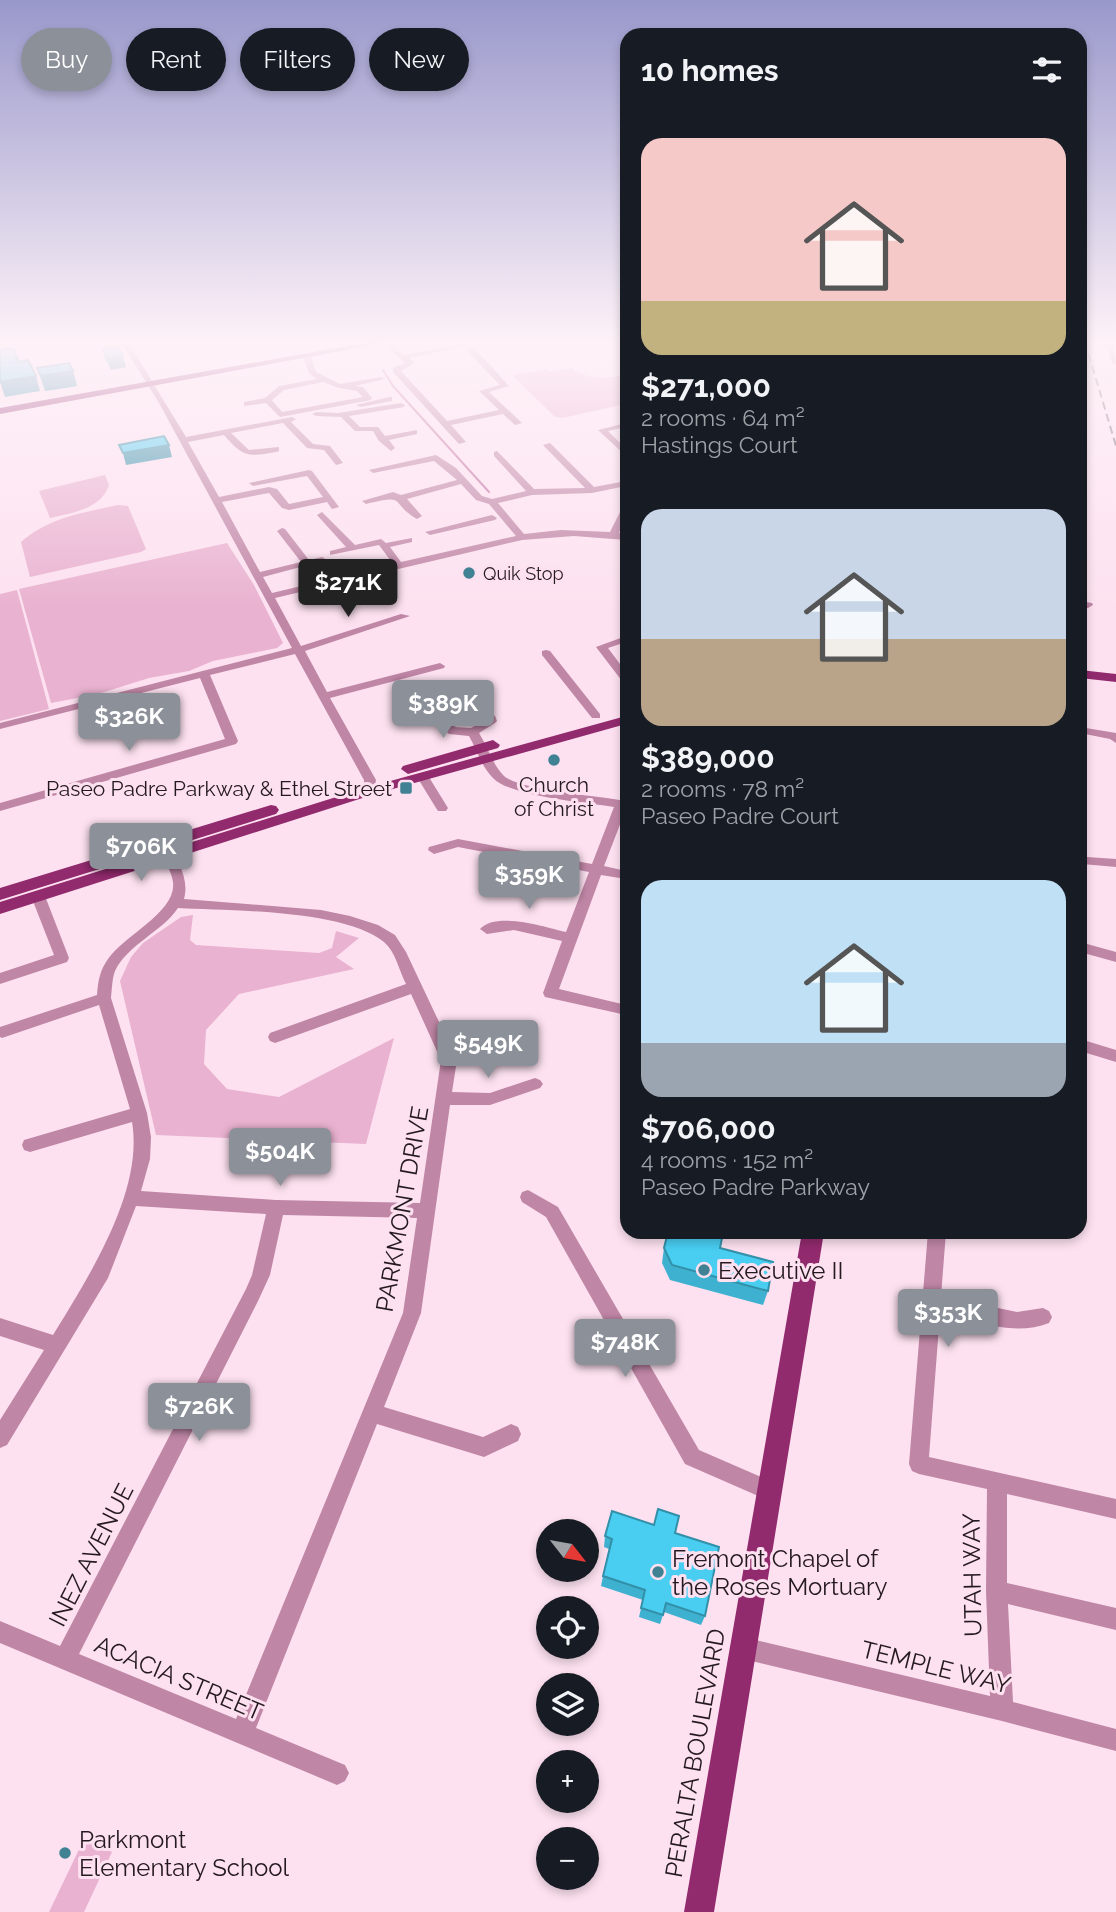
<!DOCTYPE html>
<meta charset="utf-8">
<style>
:root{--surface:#171b24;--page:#242831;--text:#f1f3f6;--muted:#9ea1a6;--accent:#8c9099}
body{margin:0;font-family:Raleway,sans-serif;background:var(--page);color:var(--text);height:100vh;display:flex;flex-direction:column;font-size:26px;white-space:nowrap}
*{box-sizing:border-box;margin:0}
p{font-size:23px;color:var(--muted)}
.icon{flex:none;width:38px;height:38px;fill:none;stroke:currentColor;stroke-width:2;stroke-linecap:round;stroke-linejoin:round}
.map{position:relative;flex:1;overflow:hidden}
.drawer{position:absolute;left:620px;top:28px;width:467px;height:1211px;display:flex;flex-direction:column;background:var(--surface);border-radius:21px;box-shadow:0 4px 10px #0003}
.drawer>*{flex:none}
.banner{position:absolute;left:21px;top:28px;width:494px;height:63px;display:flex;gap:14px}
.needle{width:46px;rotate:121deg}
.controls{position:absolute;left:536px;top:1519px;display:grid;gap:14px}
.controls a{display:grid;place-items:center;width:63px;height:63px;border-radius:50%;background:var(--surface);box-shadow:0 4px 10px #0003;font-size:35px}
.price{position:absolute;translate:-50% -60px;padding:0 16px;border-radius:7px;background:var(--accent);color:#fff;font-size:23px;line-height:46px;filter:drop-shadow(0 2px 4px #0008)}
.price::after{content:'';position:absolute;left:50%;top:42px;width:21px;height:16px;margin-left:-10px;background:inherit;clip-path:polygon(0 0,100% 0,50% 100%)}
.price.current{background:#222;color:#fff}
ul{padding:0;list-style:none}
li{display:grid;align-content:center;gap:14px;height:371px;padding:0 21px}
li span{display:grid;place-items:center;height:217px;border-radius:21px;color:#555}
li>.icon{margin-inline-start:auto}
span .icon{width:126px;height:126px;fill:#fffc;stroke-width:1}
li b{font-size:30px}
h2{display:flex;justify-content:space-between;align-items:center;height:84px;padding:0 21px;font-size:30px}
.chip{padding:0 24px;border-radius:32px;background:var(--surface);box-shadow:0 4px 10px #0003;font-size:24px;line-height:63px}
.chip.current{background:var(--accent);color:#fff}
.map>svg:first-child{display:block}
.green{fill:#e9b2d0}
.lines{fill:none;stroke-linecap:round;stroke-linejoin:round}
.stream{stroke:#c36ea0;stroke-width:2}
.minor{fill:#c086a6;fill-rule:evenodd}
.major{fill:#922a6e;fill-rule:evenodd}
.rail{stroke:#77656f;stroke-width:2;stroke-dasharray:8 4.5;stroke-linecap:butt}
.wall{fill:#3fb1d0}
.shaded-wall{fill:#3390a9}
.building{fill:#49cef2;stroke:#3390a9;stroke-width:2}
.poi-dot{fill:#418194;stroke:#fde1f0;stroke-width:2.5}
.labels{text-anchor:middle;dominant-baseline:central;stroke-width:6;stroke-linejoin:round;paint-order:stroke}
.far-poi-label{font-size:18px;fill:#251920;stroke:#fde1f0;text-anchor:start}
.poi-label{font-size:21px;fill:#251920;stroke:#fde1f0}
.near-street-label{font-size:24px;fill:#251920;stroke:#fde1f0}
.near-poi-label{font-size:24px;fill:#251920;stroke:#fde1f0;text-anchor:start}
</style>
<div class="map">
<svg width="1116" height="1912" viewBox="0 0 1116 1912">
<rect width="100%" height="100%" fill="#fde1f0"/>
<path class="green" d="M572,368c18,13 34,11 54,6v30l-64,14 -7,-1 -43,-42 35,-6 3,3z
M105,475l4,10c-7,24 -38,28 -59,33l-11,-27z
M118,505l10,1 18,43 -5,3 -111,25 -9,-35c29,-25 61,-29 97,-37z
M227,543l27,42 29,58 -6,5 -64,13 -24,10 -40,7 -51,16 -47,9 -32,-114z
M17,590l32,119 -49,12v-127z
M193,915l-3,25 6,5 123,8 13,-5 4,-17 23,7 -23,19 18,12 -115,25 -33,36 -2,34 23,25 52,8 115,-59 -28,106 -210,-9 -36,-154 11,-24 12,-14 38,-26z
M84,1839l28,13 -28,60h-35z"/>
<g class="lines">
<path class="stream" d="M383,370l10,16 96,106"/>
<path class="minor" d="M121,342h7l58,95 106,-20 4,2 -5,3 22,22 17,2 13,17 -7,2 -12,-15 -17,-2 -24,-25 -52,10 18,17 30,-3v4l-3,1c-28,5 -33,5 -52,-17l-36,7 31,55 50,-10 8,2 12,15 34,-7 -16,-21 -54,10 -4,-3 60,-13 3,1 27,36 -7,2 -5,-7 -38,8 -7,-2 -13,-15 -47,9 38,70 41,-10 -24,-31 5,-3 3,1 24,31 13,-3 5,3 -64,17 9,16 121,-29 -14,-19 -49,10v-4l16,-4 -29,-32 5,-3 33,33 26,-6 5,4 26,-5v4l-22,5 11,15 115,-26 -27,-32 -13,-4 -15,-16 -54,15 15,17 -5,3c-29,-17 -8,-25 -51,-15l-4,-3 31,-9 8,3 56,-15 -23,-19 -61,12 -4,-3 67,-15 20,13 26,28 10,3 34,-8 -32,-35v-4l3,-1 37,38 51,-1 -42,-43 7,-2 44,44 32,-6v5l-34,7 -60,2 -34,8 26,31 37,-4 49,2 11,-22 5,-3v11l-7,15 7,1v6l-52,-4 -52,4 -247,58 26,48 100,-32 9,2 -105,35 22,41 113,-29 5,3 -1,2 -114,30 46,82 -2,14 -4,1 -6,-4v-11l-69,-126 -85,21 28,66 -2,3 -236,67v-8l225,-64 -25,-61 -200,51v-6l292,-75 -133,-245z
M381,342h8l15,13 65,-13 40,44 -20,6 33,31 -7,2 -12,-11 -52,11 15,17 -7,2 -66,-72v-4l12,-5zM463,347l37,38 -21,6 20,19 -52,11 -46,-50 13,-8 -5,-5z
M1106,342h8l2,23 -4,-2z
M307,355l4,2 5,15 24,12 41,-7 4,2 -30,7 8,1 9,11 -1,2 -91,17 -14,-14 -22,3v-4l21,-4 14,-12 38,-7 -8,-6 -6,-16zM323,382l16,6 18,3 6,6 -81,15 -10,-12 12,-10z
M389,397h3v4l-32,6 -4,-2z
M401,403l4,2 -1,2 -55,9 11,11h18l7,9 32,-6v4l-28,6 6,8 -4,3 -12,-10 -6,-10h-18l-14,-14 -25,-1 -4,-2 4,-2 22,1z
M1080,407h4v4h-4z
M626,423v4l-18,4 18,18v7l-28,-26z
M492,515l5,3 -2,2 -65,15 -5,-3z
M1080,601l12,2 1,2 -5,3 -8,-1z
M626,636v6l-18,6 18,24v10l-4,-1 -26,-34z
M546,650l4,1 50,63v4h-8l-50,-63v-4z
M473,711h11l11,5 2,5 -2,2 -16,10c9,14 13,31 25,43 16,14 97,20 122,25v8l-22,57 22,5v8l-25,-4 -42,114 67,16v10l-81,-18 -2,-4 19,-52 -48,-11 -27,4 -7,-5c16,-18 65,-2 86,3l23,-60 -131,-25 -24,7 -6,-4 1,-3 29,-8 134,25 22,-57c-27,-4 -105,-11 -121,-29 -12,-12 -16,-28 -24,-42l-20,-2 -7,-7 10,-9zM473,718l12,2 -14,8 -17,-1z
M1080,727l36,6v10l-6,-4 -30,-6z
M423,773l4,1 21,34 -2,3h-8l-2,-3 -19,-31z
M161,839l5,1c10,19 24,37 18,59l137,11 29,6 28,9 17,10 11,17 51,108 -5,32 38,1 45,-15 5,2 3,4 -3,4 -50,17h-40l-29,208 -37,94 99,30 28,-13 7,3 3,7 -3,7 -34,16 -107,-33 -121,304 89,37 4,8 -4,8 -8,4 -337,-142v-22l60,25 186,-357 6,-14 14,-61 -130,-8 -28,72 -101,167 -7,3v-28l44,-70 -44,-14v-18l53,17c35,-57 91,-144 79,-213l-102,30 -6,-2 -2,-5 2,-5 106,-31 -31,-104 -97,33 -2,-1v-10l97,-32c1,-14 3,-25 11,-36 15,-23 69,-47 65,-77 -2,-14 -12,-26 -18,-39zM178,908c53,3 165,1 206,34 12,10 15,29 22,42l-136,49 -2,4 2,4 5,2 136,-49 30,66 -21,143 -144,-3 -135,-9 9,-32 1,-22 -4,-24 -36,-115c1,-9 1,-19 4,-27 13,-27 47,-39 63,-63zM283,1215l134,3 -14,95 -167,406 -157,-65 179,-353 12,-26z
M1087,857l29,2v8l-34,-3 -1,-3 1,-3z
M38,891l7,5 24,62 -2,4 -67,22v-11l54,-18 -23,-59z
M1080,942l36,10v10l-36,-10z
M1080,1039l36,11v12l-36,-11z
M528,1190l30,17 141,243 78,34 3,7 -3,7 -7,3 -85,-37 -139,-247 -24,-15 -2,-5 2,-5z
M928,1232h18l-5,64 76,16 26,-4 6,3 3,6 -3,6c-34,14 -75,-2 -109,-10l-11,144 187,42v20l-109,-25v89l109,25v22l-108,-26 5,98 103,27v22l-114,-30 -259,-62 -8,-3 -3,-8 3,-8 8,-3 247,59 -4,-105 1,-102 -68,-15 -7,-3 -3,-7z"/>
<path class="major" d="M370,342h20l-390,72v-6z
M1080,670l36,4v8l-36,-4z
M626,716v8l-251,70 -375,120v-12l365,-114z
M493,740l7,5 -2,3 -90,26 -7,-5 2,-3z
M271,805l5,1 3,4 -3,4 -276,86v-12z
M802,1232h22l-110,680h-30z"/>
<path class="rail" d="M1085,342l31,104"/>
</g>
<path class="wall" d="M102,348l24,19 -15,3 -6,-11z
M37,368l36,3 4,15 -32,5z
M664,1248h56l48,43 -5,14 -93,-25 -8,-17z
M675,1533l30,83 -4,9 -37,-13 -4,12 -21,-7 4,-17 -42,-14 2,-10 6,-27 -5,-2 1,-11z"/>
<path class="shaded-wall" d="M123,356l3,11 -15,3 -3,-11z
M73,371l4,15 -32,5 -4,-15z
M36,376l4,15 -35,6 -5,-15z
M169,445l3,12 -46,8 -3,-12z"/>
<path class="building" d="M117,346l6,10 -15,3 -6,-11z
M13,348l6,14 9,-2 8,16 -36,6v-32z
M69,363l4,8 -32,5 -4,-8z
M164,436l5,9 -46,8 -4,-8z
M668,1232h30l24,6 -2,10 53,14 -5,29 -96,-26 -8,-17z
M658,1509l21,7 -4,17 44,14 -14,69 -39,-13 -3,12 -22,-7 4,-18 -42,-14 9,-37 -7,-3 7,-25 42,14z"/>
<linearGradient id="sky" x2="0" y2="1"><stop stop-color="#9998cb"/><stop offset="0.56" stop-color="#fef2f8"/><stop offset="1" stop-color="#fef2f8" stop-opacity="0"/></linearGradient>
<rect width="1116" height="610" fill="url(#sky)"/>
<g class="poi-dot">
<circle cx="469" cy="573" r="7"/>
<circle cx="554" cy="760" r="7"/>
<rect x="399" y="781" width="14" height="14" rx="3.5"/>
<circle cx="704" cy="1270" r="7"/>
<circle cx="658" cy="1572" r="7"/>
<circle cx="65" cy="1853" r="7"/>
</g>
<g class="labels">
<g class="far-poi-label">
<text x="483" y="573">Quik Stop</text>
</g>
<g class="poi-label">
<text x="554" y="784">Church<tspan x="554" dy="24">of Christ</tspan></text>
<text x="392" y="788" text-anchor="end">Paseo Padre Parkway &amp; Ethel Street</text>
</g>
<g class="near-street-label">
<text transform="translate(402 1209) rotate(-80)">PARKMONT DRIVE</text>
<text transform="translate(91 1555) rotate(-63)">INEZ AVENUE</text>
<text transform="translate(972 1575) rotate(-91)">UTAH WAY</text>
<text transform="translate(936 1667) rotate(14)">TEMPLE WAY</text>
<text transform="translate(179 1678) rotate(23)">ACACIA STREET</text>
<text transform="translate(695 1753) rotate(-80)">PERALTA BOULEVARD</text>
</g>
<g class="near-poi-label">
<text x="718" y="1270">Executive II</text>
<text x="672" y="1558">Fremont Chapel of<tspan x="672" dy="28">the Roses Mortuary</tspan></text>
<text x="79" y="1839">Parkmont<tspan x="79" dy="28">Elementary School</tspan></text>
</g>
</g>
</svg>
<div class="controls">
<a><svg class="needle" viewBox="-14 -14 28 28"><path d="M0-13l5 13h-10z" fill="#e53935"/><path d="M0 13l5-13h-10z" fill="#9ea1a6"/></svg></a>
<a><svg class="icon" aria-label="locate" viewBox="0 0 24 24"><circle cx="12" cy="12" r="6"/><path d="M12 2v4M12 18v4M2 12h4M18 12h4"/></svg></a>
<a><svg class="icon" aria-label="layers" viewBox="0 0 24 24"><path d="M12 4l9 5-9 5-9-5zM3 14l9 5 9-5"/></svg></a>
<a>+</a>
<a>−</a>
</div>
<b class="price current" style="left:348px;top:619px">$271K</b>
<b class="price" style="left:443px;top:740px">$389K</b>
<b class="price" style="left:129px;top:753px">$326K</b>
<b class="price" style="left:141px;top:883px">$706K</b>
<b class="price" style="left:529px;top:911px">$359K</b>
<b class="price" style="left:488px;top:1080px">$549K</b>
<b class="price" style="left:280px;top:1188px">$504K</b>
<b class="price" style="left:948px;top:1349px">$353K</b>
<b class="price" style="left:625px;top:1379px">$748K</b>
<b class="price" style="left:199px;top:1443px">$726K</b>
<div class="banner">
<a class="chip current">Buy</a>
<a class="chip">Rent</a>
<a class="chip">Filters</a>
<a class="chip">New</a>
</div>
<section class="drawer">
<h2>10 homes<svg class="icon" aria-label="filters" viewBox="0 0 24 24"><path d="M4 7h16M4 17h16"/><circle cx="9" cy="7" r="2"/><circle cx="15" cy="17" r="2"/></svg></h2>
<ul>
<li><span style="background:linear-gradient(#f6c9c9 75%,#c2b280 0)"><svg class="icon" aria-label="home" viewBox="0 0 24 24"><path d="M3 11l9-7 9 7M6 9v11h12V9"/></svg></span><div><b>$271,000</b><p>2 rooms · 64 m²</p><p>Hastings Court</p></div></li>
<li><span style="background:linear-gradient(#c9d6e8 60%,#b9a48a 0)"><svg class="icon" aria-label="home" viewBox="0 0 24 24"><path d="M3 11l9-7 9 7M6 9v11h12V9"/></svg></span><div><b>$389,000</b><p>2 rooms · 78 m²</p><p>Paseo Padre Court</p></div></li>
<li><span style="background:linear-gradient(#bfe0f5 75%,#9aa5b1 0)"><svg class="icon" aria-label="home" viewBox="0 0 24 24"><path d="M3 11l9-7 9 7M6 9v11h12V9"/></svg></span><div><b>$706,000</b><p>4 rooms · 152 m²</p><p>Paseo Padre Parkway</p></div></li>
</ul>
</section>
</div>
